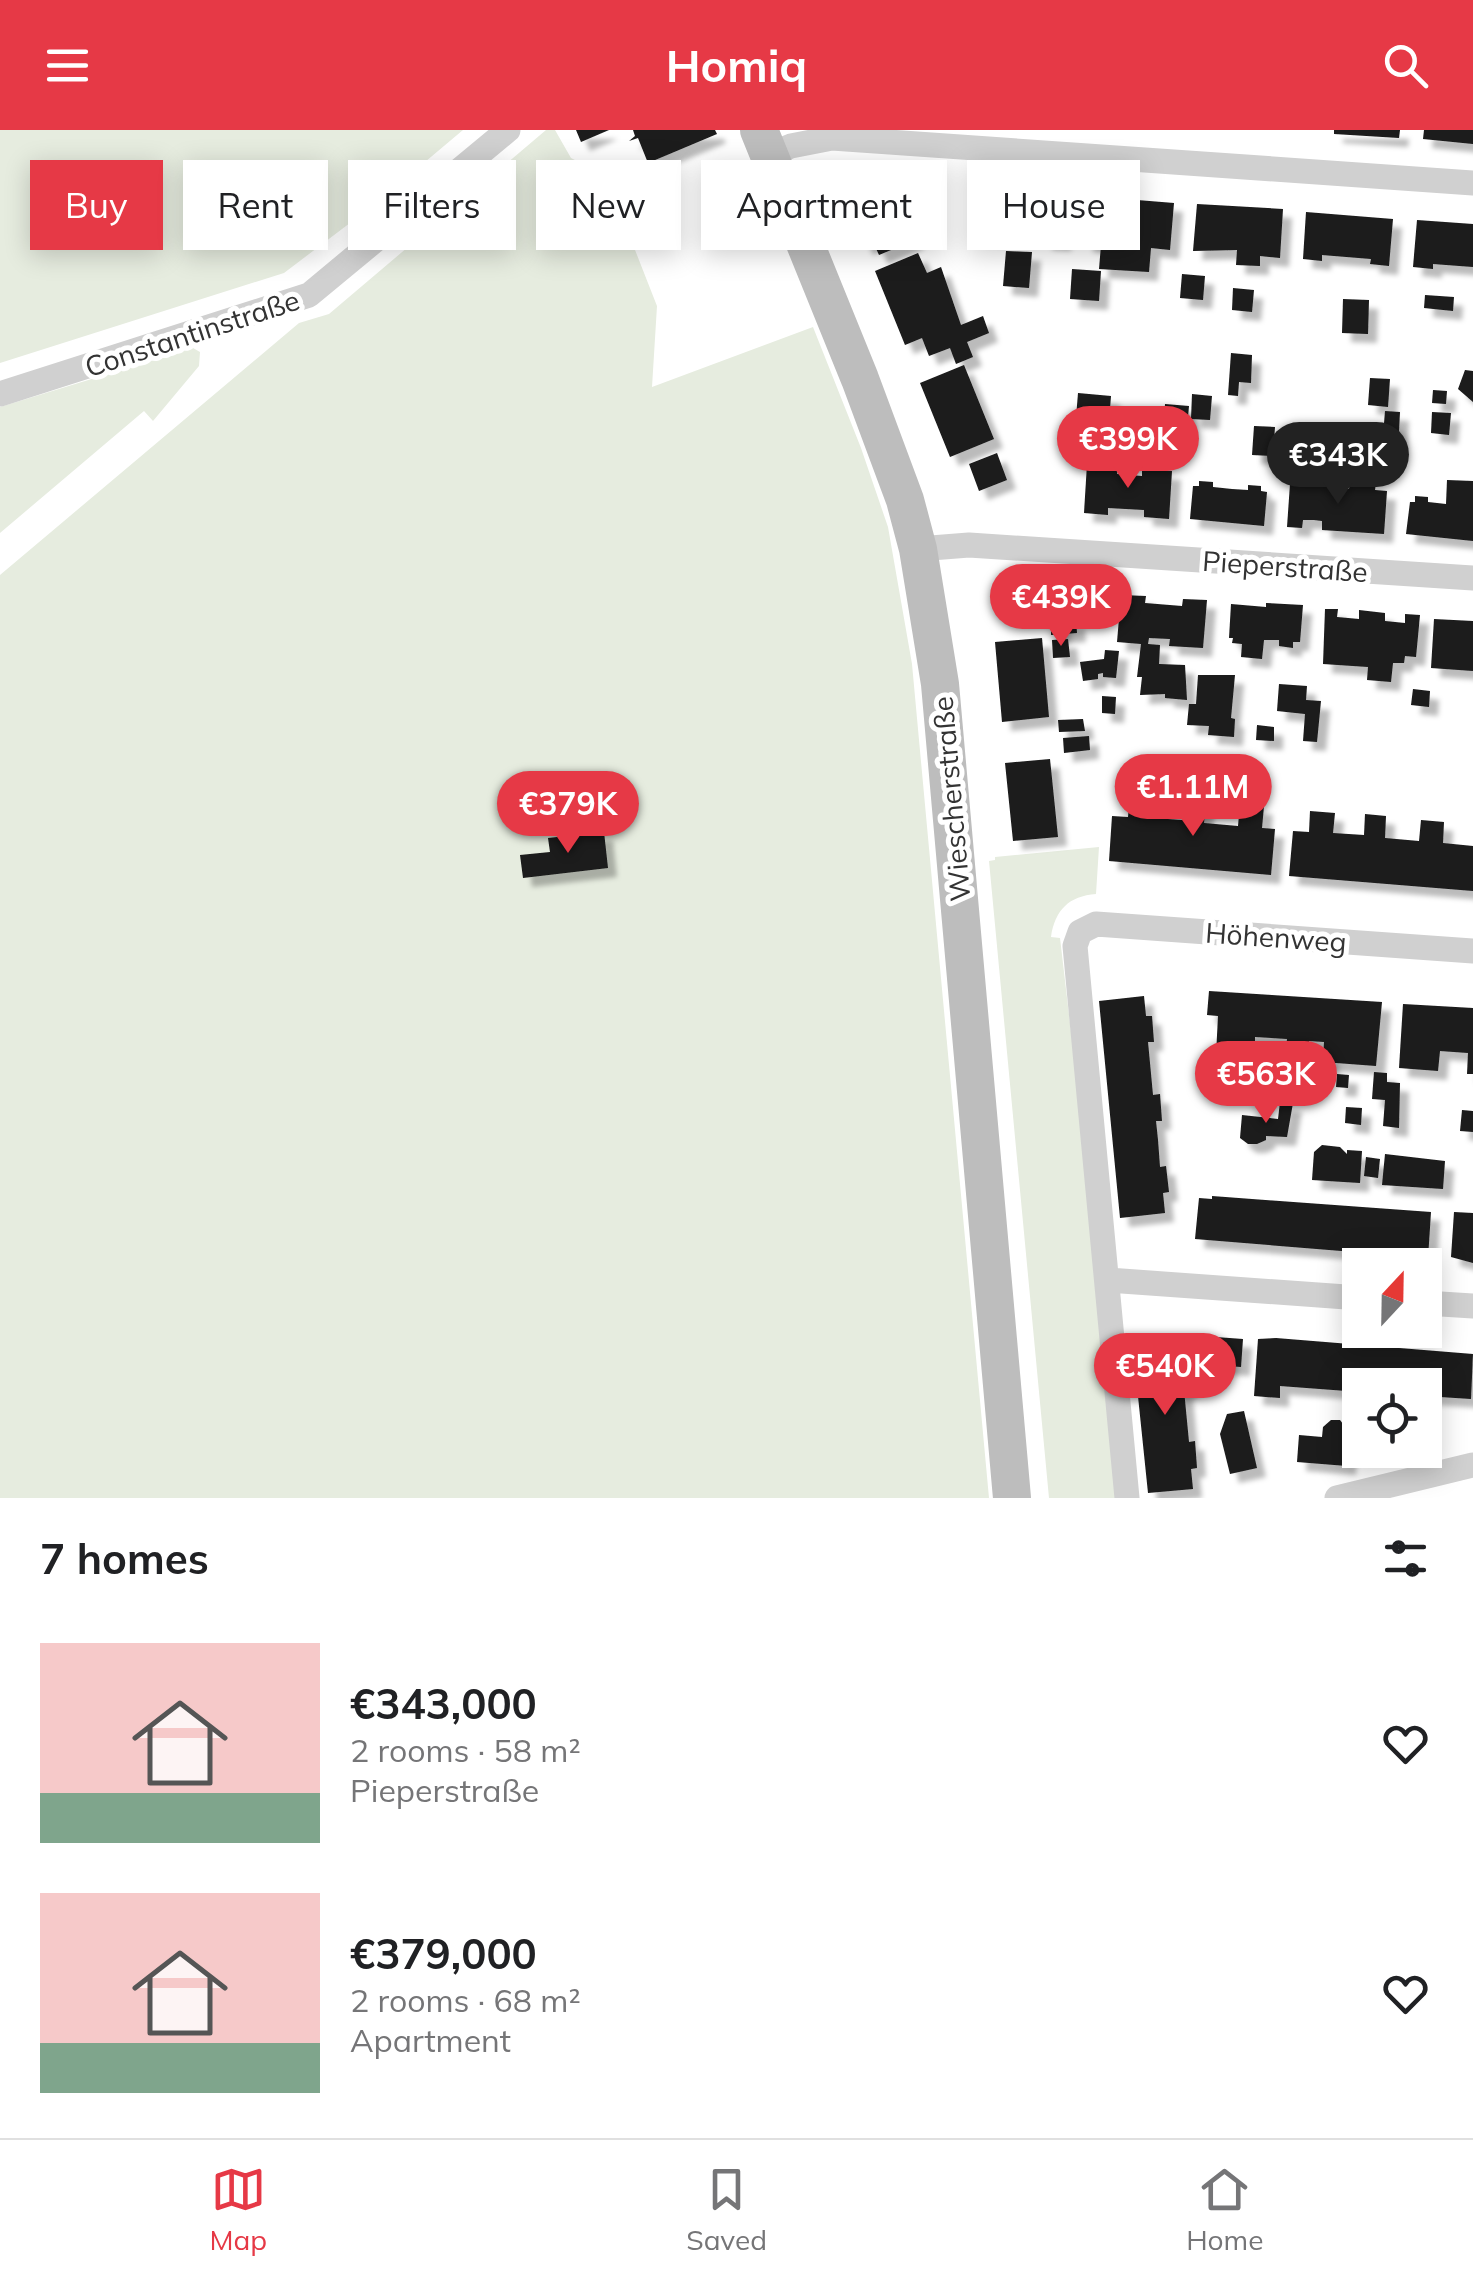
<!DOCTYPE html>
<meta charset="utf-8">
<style>
:root{--surface:#fff;--page:#f2f2f2;--text:#202124;--muted:#757577;--line:#e0e0e0;--accent:#e63946}
body{margin:0;font-family:Mulish,sans-serif;background:var(--page);color:var(--text);height:100vh;display:flex;flex-direction:column;font-size:38px;white-space:nowrap}
*{box-sizing:border-box;margin:0}
p{font-size:32px;color:var(--muted)}
.icon{flex:none;width:55px;height:55px;fill:none;stroke:currentColor;stroke-width:2;stroke-linecap:round;stroke-linejoin:round}
.map{position:relative;height:1368px;overflow:hidden}
.drawer{display:flex;flex-direction:column;background:var(--surface);flex:1}
.drawer>*{flex:none}
.guide{position:absolute;left:30px;top:30px;width:1415px;height:90px;display:flex;gap:20px}
.needle{width:65px;rotate:22deg}
.tools{position:absolute;left:1342px;top:1118px;display:grid;gap:20px}
.tools a{display:grid;place-items:center;width:100px;height:100px;border-radius:0px;background:var(--surface);box-shadow:0 5px 25px #0003;font-size:50px}
.price{position:absolute;translate:-50% -85px;padding:0 22px;border-radius:35px;background:var(--accent);color:#fff;font-size:32px;line-height:65px;filter:drop-shadow(0 2px 5px #0008)}
.price::after{content:'';position:absolute;left:50%;top:60px;width:30px;height:22px;margin-left:-15px;background:inherit;clip-path:polygon(0 0,100% 0,50% 100%)}
.price.current{background:#222;color:#fff}
ul{padding:0;list-style:none}
li{display:flex;align-items:center;gap:30px;height:250px;padding:0 40px}
li span{display:grid;place-items:center;flex:none;width:280px;height:200px;border-radius:0px;color:#555}
li>.icon{margin-inline-start:auto}
span .icon{width:120px;height:120px;fill:#fffc;stroke-width:1}
li b{font-size:42px}
h2{display:flex;justify-content:space-between;align-items:center;height:120px;padding:0 40px;font-size:42px}
.chip{padding:0 35px;border-radius:0px;background:var(--surface);box-shadow:0 5px 25px #0003;font-size:35px;line-height:90px}
.chip.current{background:var(--accent);color:#fff}
header{display:flex;justify-content:space-between;align-items:center;height:130px;padding:0 40px;background:var(--accent);color:#fff;font-size:45px;font-weight:700}
.dock{display:flex;justify-content:space-around;align-items:center;height:140px;border-top:2px solid var(--line);background:var(--surface);font-size:28px;color:var(--muted)}
.dock a{display:grid;justify-items:center;gap:5px}
.dock .current{color:var(--accent)}
.map>svg:first-child{display:block}
.green{fill:#e6ecdf}
.building{fill:#1a1a1a;filter:url(#shadow)}
.lines{fill:none;stroke-linecap:round;stroke-linejoin:round}
.street{stroke:#d0d0d0;stroke-width:25}
.secondary{stroke:#bdbdbd;stroke-width:38}
.labels{text-anchor:middle;dominant-baseline:central;stroke-width:10;stroke-linejoin:round;paint-order:stroke}
.street-label{font-size:28px;fill:#333;stroke:#fff}
</style>
<header><svg class="icon" aria-label="menu" viewBox="0 0 24 24"><path d="M4 6h16M4 12h16M4 18h16"/></svg>Homiq<svg class="icon" aria-label="search" viewBox="0 0 24 24"><circle cx="10" cy="10" r="6"/><path d="M15 15l6 6"/></svg></header>
<div class="map">
<svg width="1473" height="1368" viewBox="0 0 1473 1368">
<defs>
<filter id="shadow"><feDropShadow dx="9" dy="9" stdDeviation="2.5" flood-color="#0004"/></filter>
</defs>
<rect width="100%" height="100%" fill="#fff"/>
<path class="green" d="M0,0h463l-88,74 -91,69 -284,90z
M546,0h9l16,28 35,18 51,130 -5,81 161,-60 48,121 27,79 24,137 77,834h-989v-923l299,-252 30,-9z
M193,218l7,4 -1,14 -46,55 -9,-10 -144,122v-126z
M1099,717l-3,47c-27,2 -41,16 -45,43l9,1 25,213 31,347h-67l-60,-637 6,-1v-3z"/>
<path class="building" d="M576,0h33l-28,12z
M633,0h82l2,4 -69,29 -10,-25 -9,3 6,-5z
M1334,0h66l-1,8 -65,-4z
M1424,0h49v14l-50,-5z
M867,45l6,12 17,-6 2,4 4,-1 6,13 -5,2 4,10 5,-2 6,14 -5,1 8,18 -36,15 -6,-13 -9,4 -22,-61z
M650,51l11,28 -12,4 3,10 -23,10 -16,-38z
M979,58l87,6 -4,48 -19,-1 1,-5 -48,-4v5l-19,-1z
M1088,66l86,7 -4,47 -19,-2 -2,24 -50,-3 2,-24 -17,-2z
M1197,74l86,5 -3,49 -20,-2v10l-24,-1 1,-15 -44,1z
M1306,82l87,7 -4,47 -19,-2 1,-5 -49,-4v6l-19,-2z
M1417,90l56,4v43l-40,-3v5l-20,-2z
M1006,121l26,1 -3,36 -26,-2z
M918,123l9,20 14,-6 20,58 22,-9 6,17 -22,9 6,15 -17,7 -6,-16 -21,8 -7,-18 -17,7 -30,-74z
M1072,139l29,2 -2,30 -29,-2z
M1182,144l23,2 -2,24 -23,-2z
M1233,158l21,2 -2,22 -20,-2z
M1425,165l29,2 -1,14 -29,-3z
M1343,169l26,1 -1,34 -26,-1z
M1231,223l21,2 -1,28 -12,-1 -1,14 -10,-1z
M964,235l30,74 -44,18 -30,-74z
M1465,240l8,1v31l-15,-13z
M1370,248l20,1 -2,28 -20,-2z
M1433,260l14,1 -1,13 -14,-1z
M1078,263l33,3 -2,26 -18,-2 -2,24 -15,-1z
M1192,264l20,2 -2,24 -19,-1z
M1165,274l24,2 -3,33 -23,-1z
M1385,281l15,1 -2,38 -16,-2z
M1432,282l19,1 -2,22 -18,-2z
M1254,296l21,1 -2,29 -21,-1z
M997,323l10,27 -28,11 -10,-27z
M1087,334l31,3 -1,7 25,2v-7l30,2 -3,48 -25,-2v-7l-36,-2v7l-24,-2z
M1302,349l27,1 -1,7 21,2 1,-7 26,1 -1,7 12,1 -3,43 -62,-4v-9l-8,-1h-11l-1,8 -15,-1 3,-43h12z
M1447,350l26,1v60l-67,-7 4,-32h5v-6l13,1v5l18,2z
M1199,351l14,1v5l19,2 16,1v-5l13,1v5l6,1 -3,34 -74,-7 3,-33h6z
M1121,465l25,1 -1,7 37,3 1,-7 24,1 -4,48 -34,-2 1,-7 -21,-1 -1,6 12,1 -1,19 26,1 2,35 -22,-2v-4l-25,1 2,-18h-5l4,-33 -24,-2z
M1266,473l37,2 -3,37h-7v6l-14,-2v-6h-15l-2,19 -21,-2 1,-13 -10,-1 1,-5h-4l2,-34 35,3z
M1325,479h13l-1,8 22,2v-9l26,3v8l20,2v-9l15,1 -4,42 -11,-1 -1,7h-11l-2,19 -24,-2 1,-13 -45,-3z
M1434,489l39,2v50l-42,-3z
M1076,490l1,13 -26,2v-13z
M1042,508l7,79 -47,5 -7,-80z
M1068,509l2,18 -17,1 -1,-18z
M1105,520l14,1 -3,27 -13,-1v-4l-5,1v5l-15,2 -3,-19 24,-3z
M1198,545h37l-4,43 4,1 -1,18 -26,-2 1,-9 -22,-1 2,-21h7z
M1279,554l28,2 -1,14 15,1 -4,41 -14,-1 2,-27 -28,-3z
M1413,559l17,2 -1,16 -18,-2z
M1102,566l14,1 -1,17 -13,-1z
M1083,589l2,12 -26,1 -1,-12z
M1257,595l17,2v14l-18,-1z
M1089,606l1,14 -26,3 -1,-15z
M1050,629l8,78 -45,4 -8,-78z
M1130,666l24,2 -2,20 31,2 2,-21 21,2 -2,22 34,3 2,-22 24,2 -2,22 13,1 -4,46 -162,-14 3,-45 16,1z
M1310,681l25,2 -2,20 31,2 1,-21 21,2 -1,22 34,3 2,-21 23,2 -1,21 30,3v45l-184,-15 4,-45 16,1z
M604,702l4,36 -85,10 -3,-23 30,-3 -2,-14z
M1209,861l173,11 -6,64 -53,-4 1,-20 -15,-1 -2,20 -22,-1 2,-21 -32,-2v21l-39,-3 2,-39 -11,-1z
M1144,866l2,20h6l2,26h-6l5,53 7,-1 2,27h-6l2,19 2,27 6,-1 3,26 -6,1 2,20 -45,5 -21,-217z
M1403,874l70,4v66h-6l1,-21 -28,-2 -2,20 -39,-3z
M1374,942l13,1v9l13,1 -1,45 -16,-2 2,-26 -13,-1z
M1337,944l12,1 -1,13 -12,-1z
M1280,972l13,1 -6,34 -21,-1v4l-9,4h-9l-8,-6 2,-23 36,4z
M1346,977l16,1 -1,17 -16,-2z
M1462,980l11,1v21l-13,-1z
M1322,1015l18,2 7,7v-4l15,1 -2,32 -48,-3 2,-28z
M1385,1024l60,7 -2,28 -61,-4z
M1366,1027l14,2 -2,19 -14,-2z
M1212,1066l219,16 -3,46 -233,-19 4,-41 13,1z
M1454,1082l19,1v50l-22,-6z
M1202,1206l41,3 -2,28 -41,-3z
M1276,1208l197,16 -2,45 -46,-3v-11h-65v7l-80,-6v12l-26,-2 4,-57z
M1179,1213l2,20h6l3,26 -6,1 5,52 6,-1 2,27 -6,1 2,20 -45,4 -15,-145z
M1244,1281l13,57 -27,6 -10,-40 7,-20z
M1331,1290h9l6,8 -1,11h4l-2,27 -50,-4 2,-27 23,2 1,-10z"/>
<g class="lines">
<path class="street" d="M769,25l22,-9 41,-8 641,45
M0,264l309,-99 199,-165
M918,419l51,-4 504,33
M1108,1150l252,18
M1425,1173l48,3
M1127,1368l-52,-552 5,-14 16,-8 377,27
M1337,1368l136,-33"/>
<path class="secondary" d="M759,0l101,249 45,121 13,49 22,135 72,814"/>
</g>
<g class="labels">
<g class="street-label">
<text transform="translate(192 203) rotate(-18)">Constantinstraße</text>
<text transform="translate(1285 436) rotate(4)">Pieperstraße</text>
<text transform="translate(951 669) rotate(-95)">Wiescherstraße</text>
<text transform="translate(1276 807) rotate(4)">Höhenweg</text>
</g>
</g>
</svg>
<div class="tools">
<a><svg class="needle" viewBox="-14 -14 28 28"><path d="M0-13l5 13h-10z" fill="#e53935"/><path d="M0 13l5-13h-10z" fill="#757577"/></svg></a>
<a><svg class="icon" aria-label="locate" viewBox="0 0 24 24"><circle cx="12" cy="12" r="6"/><path d="M12 2v4M12 18v4M2 12h4M18 12h4"/></svg></a>
</div>
<b class="price" style="left:1128px;top:361px">€399K</b>
<b class="price current" style="left:1338px;top:377px">€343K</b>
<b class="price" style="left:1061px;top:519px">€439K</b>
<b class="price" style="left:1193px;top:709px">€1.11M</b>
<b class="price" style="left:568px;top:726px">€379K</b>
<b class="price" style="left:1266px;top:996px">€563K</b>
<b class="price" style="left:1165px;top:1288px">€540K</b>
<div class="guide">
<a class="chip current">Buy</a>
<a class="chip">Rent</a>
<a class="chip">Filters</a>
<a class="chip">New</a>
<a class="chip">Apartment</a>
<a class="chip">House</a>
</div>
</div>
<section class="drawer">
<h2>7 homes<svg class="icon" aria-label="filters" viewBox="0 0 24 24"><path d="M4 7h16M4 17h16"/><circle cx="9" cy="7" r="2"/><circle cx="15" cy="17" r="2"/></svg></h2>
<ul>
<li><span style="background:linear-gradient(#f6c9c9 75%,#7fa58c 0)"><svg class="icon" aria-label="home" viewBox="0 0 24 24"><path d="M3 11l9-7 9 7M6 9v11h12V9"/></svg></span><div><b>€343,000</b><p>2 rooms · 58 m²</p><p>Pieperstraße</p></div><svg class="icon" aria-label="heart" viewBox="0 0 24 24"><path d="M12 20l-8-8c-3-5 5-10 8-4 3-6 11-1 8 4z"/></svg></li>
<li><span style="background:linear-gradient(#f6c9c9 75%,#7fa58c 0)"><svg class="icon" aria-label="home" viewBox="0 0 24 24"><path d="M3 11l9-7 9 7M6 9v11h12V9"/></svg></span><div><b>€379,000</b><p>2 rooms · 68 m²</p><p>Apartment</p></div><svg class="icon" aria-label="heart" viewBox="0 0 24 24"><path d="M12 20l-8-8c-3-5 5-10 8-4 3-6 11-1 8 4z"/></svg></li>
</ul>
</section>
<nav class="dock">
<a class="current"><svg class="icon" aria-label="map" viewBox="0 0 24 24"><path d="M3 6l6-2 6 2 6-2v14l-6 2-6-2-6 2zM9 4v14M15 6v14"/></svg>Map</a>
<a><svg class="icon" aria-label="saved" viewBox="0 0 24 24"><path d="M7 4h10v16l-5-4-5 4z"/></svg>Saved</a>
<a><svg class="icon" aria-label="home" viewBox="0 0 24 24"><path d="M3 11l9-7 9 7M6 9v11h12V9"/></svg>Home</a>
</nav>
